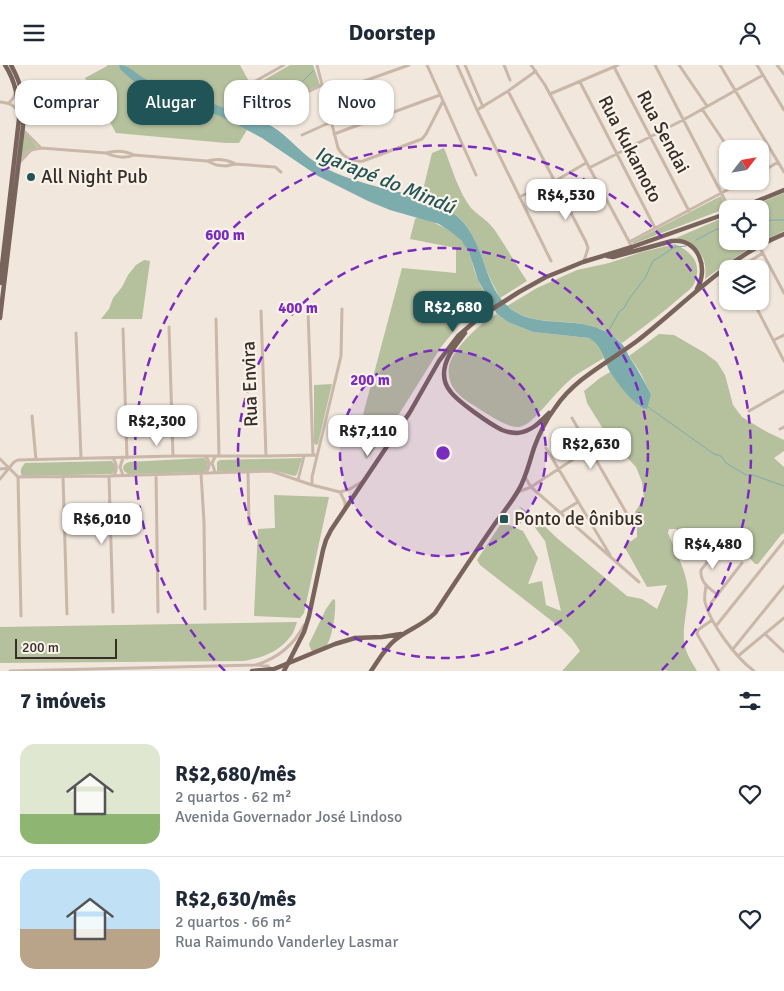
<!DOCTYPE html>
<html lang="pt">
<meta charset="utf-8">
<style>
:root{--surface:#fff;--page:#f6f6f7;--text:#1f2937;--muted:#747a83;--line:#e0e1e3;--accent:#205457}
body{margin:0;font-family:Signika,sans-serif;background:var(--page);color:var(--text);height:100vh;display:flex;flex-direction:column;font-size:19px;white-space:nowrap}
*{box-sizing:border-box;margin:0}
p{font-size:16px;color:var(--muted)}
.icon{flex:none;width:28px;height:28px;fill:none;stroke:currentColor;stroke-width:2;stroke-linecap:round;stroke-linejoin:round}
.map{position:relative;height:606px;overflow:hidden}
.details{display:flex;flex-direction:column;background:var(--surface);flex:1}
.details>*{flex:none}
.top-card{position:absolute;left:15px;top:15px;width:500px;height:45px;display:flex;gap:10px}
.needle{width:32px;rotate:59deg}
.tools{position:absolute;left:719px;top:75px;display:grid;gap:10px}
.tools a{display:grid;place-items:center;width:50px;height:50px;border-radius:10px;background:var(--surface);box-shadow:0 1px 4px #0004;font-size:25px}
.scale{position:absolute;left:15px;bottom:12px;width:102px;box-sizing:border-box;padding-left:5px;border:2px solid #372d29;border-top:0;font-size:14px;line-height:18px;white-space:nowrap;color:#372d29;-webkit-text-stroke:4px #f9f2e9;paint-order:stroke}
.price{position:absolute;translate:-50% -42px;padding:0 11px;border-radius:10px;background:#fff;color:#222;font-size:16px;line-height:32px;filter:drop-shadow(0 1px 2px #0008)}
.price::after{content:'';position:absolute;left:50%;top:30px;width:15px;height:11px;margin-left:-8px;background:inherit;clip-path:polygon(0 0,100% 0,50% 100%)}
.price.selected{background:var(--accent);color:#fff}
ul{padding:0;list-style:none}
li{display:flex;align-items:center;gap:15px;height:125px;padding:0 20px}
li+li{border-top:1px solid var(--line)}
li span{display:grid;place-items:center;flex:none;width:140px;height:100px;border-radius:15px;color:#555}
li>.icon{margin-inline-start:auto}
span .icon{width:60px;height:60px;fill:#fffc;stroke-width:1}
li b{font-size:21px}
h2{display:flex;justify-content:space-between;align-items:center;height:60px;padding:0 20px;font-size:21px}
.chip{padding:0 18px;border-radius:15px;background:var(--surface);box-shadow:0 1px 4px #0004;font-size:18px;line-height:45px}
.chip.selected{background:var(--accent);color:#fff}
header{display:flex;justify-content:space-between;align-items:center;height:65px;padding:0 20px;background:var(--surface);font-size:22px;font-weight:800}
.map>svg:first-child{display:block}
.green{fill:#b5c09d}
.water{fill:#7dacad}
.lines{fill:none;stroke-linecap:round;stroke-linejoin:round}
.stream{stroke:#7dacad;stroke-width:1}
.minor{stroke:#c9b7a9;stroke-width:3}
.major{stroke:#78645b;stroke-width:4.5}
.major-bridge{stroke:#78645b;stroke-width:4.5}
.ring{fill:none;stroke:#7b2cbf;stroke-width:2.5;stroke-dasharray:9 6}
.poi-dot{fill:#205457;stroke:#f9f2e9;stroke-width:2}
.labels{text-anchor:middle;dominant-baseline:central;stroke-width:4.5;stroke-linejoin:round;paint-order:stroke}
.street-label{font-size:19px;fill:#372d29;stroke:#f9f2e9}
.poi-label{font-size:19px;fill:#372d29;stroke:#f9f2e9;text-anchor:start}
.water-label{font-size:20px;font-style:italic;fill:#205457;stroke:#f9f2e9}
.centre{fill:#7b2cbf;stroke:#f9f2e9;stroke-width:2.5}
.ring-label{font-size:15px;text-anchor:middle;font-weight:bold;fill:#7b2cbf;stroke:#f9f2e9;stroke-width:4.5;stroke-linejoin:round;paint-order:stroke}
</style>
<header><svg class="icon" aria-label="menu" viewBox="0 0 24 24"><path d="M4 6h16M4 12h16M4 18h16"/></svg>Doorstep<svg class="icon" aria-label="person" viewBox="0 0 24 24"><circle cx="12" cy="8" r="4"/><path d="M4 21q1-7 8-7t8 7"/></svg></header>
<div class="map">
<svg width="784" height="606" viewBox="0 0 784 606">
<rect width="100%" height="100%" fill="#f1e7dd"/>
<path class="green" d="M107,0h133l12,22 38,-22h23l7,20 -33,15 -7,2 -10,9 -17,9 -14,23h-13l-110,-10 -31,-55 22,-12z
M25,67l13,16 -8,1 -9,10 2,-25z
M444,83c8,20 14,43 27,60 8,8 19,14 25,24 11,16 20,33 31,49l-27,17c-5,-10 -10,-19 -14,-29 -7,-18 -12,-39 -28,-52 -10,-9 -22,-14 -34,-19l-2,-4 10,-41z
M784,128v38c-31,14 -52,28 -79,48 3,-22 -7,-36 -29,-41l51,-22 1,25h32v-32h-15z
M721,131l6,12 -94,36 -1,-2z
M419,152c19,7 41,15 50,35 3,7 4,16 7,23 4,10 9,19 14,28l-31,22 -18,22 -40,64 -16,24 -18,24 -2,-1 -6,-24 1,-8 42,-158 54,5v-25l-46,-9 5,-20z
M675,179c17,8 28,20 19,40 -2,4 -7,8 -11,11 -19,17 -40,32 -61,48 -5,-4 -10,-9 -16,-12 -6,-3 -13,-4 -19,-6 -30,-7 -53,2 -80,-19l30,-18 40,-18 32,-7 33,-11z
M144,195l6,1 -8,58h-41l8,-10 4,-11 9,-11 6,-12 8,-10z
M497,249l11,8 25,10 56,6c8,5 12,11 15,20 -11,7 -23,13 -32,20 -14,12 -25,27 -37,39 -4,4 -10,9 -16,10 -10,1 -27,-10 -35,-15 -10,-7 -23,-13 -30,-23 -5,-7 -7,-18 -4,-26 5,-16 32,-42 47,-49z
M659,269l15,1 31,18 12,9 8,13 8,30 9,12 25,15 17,8v11l-10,7 10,9v66l-3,2 -23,29h-3l-25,-28h-4l-34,21 -6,-17 -10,-11h-7l-1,4c8,19 19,39 20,59 0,19 -8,40 -2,58 2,7 7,14 11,21h-30l-1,-1 -6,1h-98l18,-20 -8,-12 -10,-10 -82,-64 -3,-5 25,-38 21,9 15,27 -10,26 14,-3 4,24 15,6 -16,-70 -26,-35 17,12 22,21 69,57 15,3 15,10 10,-24 -20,2 -23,-41 13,-9v-14l-2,-11 9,-14 -2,-16 -6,-15 -25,-26 -11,-17 -13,-21 -3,-12 16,-13 10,-6 19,24 10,10 12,-12 -11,-22 -11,-16z
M332,319l-14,60 -3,1 -1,-3v-57z
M204,393l4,4 -1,7 -3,3 -76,2 -4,-3 -1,-4 2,-3 4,-2z
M302,393l-5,16 -2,2 -20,-5h-58v-9l3,-2z
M112,396l3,4 1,5 -4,4 -90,2c-3,-6 0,-9 3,-13z
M274,430l55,2 -25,116 -4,5 -46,-2 4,-87 17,-1z
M333,534l2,1c1,12 -2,34 -8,45 -3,3 -6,5 -10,8l-6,-3 -2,-6 17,-35z
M297,557c-2,5 -3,11 -7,15 -11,15 -29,21 -46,24l-244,2v-36z"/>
<path class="water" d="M119,0c10,0 15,7 23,12 5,3 11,6 17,9 12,5 26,8 39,12 12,4 24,9 35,14 11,4 23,6 33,11 16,8 27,21 41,33 11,9 23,15 36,20 16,6 34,11 51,15 22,4 48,10 65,27 28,25 23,72 55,93 14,9 31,10 47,11 21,1 44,4 59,20 5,4 7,11 10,16 8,12 14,23 21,36l-4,15c-3,-1 -5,-1 -7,-3 -9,-5 -26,-27 -31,-36 -6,-13 -7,-24 -20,-32l-56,-6 -25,-10 -11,-8 -19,-34 -9,-28 -8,-12 -10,-8 -12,-8 -49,-14 -22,-9 -50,-25 -56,-38 -36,-19 -29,-13 -47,-15 -18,-11 -12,-11z"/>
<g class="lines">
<path class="stream" d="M254,55l16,-8 7,-6 4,-6 16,-8 5,-10 11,-11
M760,158l12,-3h12
M696,175l21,-11h11
M608,267l11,-20 5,-4 5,-9 16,-21 8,-17 22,-14 11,-1
M648,342l66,47 7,2 5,7 20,12h7l31,11"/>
<path class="minor" d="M317,0l21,83c4,8 15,15 25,13l59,-22 4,-5 17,-33
M427,0l49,110
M457,0l20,45 74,151
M465,0l18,42
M504,0l6,15
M531,0l14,20 87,162
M655,0l73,141
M679,0l28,41
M720,0l64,107
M757,0l27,45
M777,0l7,9
M614,2l75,144
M580,17l75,146
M252,18l32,-18
M508,26l78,151 2,6 -4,13
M550,29l68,-29
M325,30l84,-30
M289,36l33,-16
M0,37c8,1 14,2 18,10
M9,38l5,-6 2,-6
M702,44l27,40
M477,45l31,-19 28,-20
M23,65l18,18
M334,69l106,-39
M302,70l29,-13
M106,88c10,-3 18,-3 28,2
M207,96c10,-3 18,-2 27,2
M19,98l12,-13 10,-2 65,5c9,4 19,6 28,2l73,6 9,4 10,1 9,-2 40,3 6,5
M589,103l94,-48 80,-45
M760,108l18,-11
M519,132l36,-16 31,-18
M629,177l115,-61
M759,181l25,47
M737,204l26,-16
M753,236l31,60
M308,245l5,145
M261,246l5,145
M216,254l3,137
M169,262l4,129
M123,264l4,129
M76,268l5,125
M774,275l10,-5
M749,346l35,-20
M32,351l4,44
M572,353l55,96
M780,364l4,-2
M546,383l64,107
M205,391c5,5 6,10 1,16
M113,393c4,6 5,11 1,17
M123,393l-3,9 3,8
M0,394l18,18 91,-1 162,-5 41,14 28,7 10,-3 13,-8
M0,404l9,-1
M215,407l-3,-9 3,-6
M248,407l1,52
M201,408l3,49 1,87
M156,409l2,138
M63,411l4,138
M109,411l4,136
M18,412l3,139
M525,412l6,10 108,95
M0,414l14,-17 4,-2 155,-4h93l51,-1
M298,415l6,-24
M312,420v-8l29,-121 1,-47
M340,427l5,10v5
M518,427l13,-5 58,-38
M560,448l18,-11
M706,521c-1,6 -2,11 -1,16 5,21 31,56 49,69
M718,530c-9,-7 -18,-12 -17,-25l20,-25
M711,538l31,-40
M712,555l-14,10 -1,4 22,37
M716,561l68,-85
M765,569l19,18
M733,584l51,-63
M738,591l46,-38
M258,600l10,1 4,4
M10,606l246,-6c22,-7 38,-20 48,-40"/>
<path class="major" d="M738,144l46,-19
M607,191l6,1 59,-16c27,-3 37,28 25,48
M0,218l19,-164c0,-20 -3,-37 -14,-54
M0,253l23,-192c2,-25 0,-39 -12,-61
M465,268c-9,12 -21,25 -21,41 0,6 2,12 6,17 8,11 40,33 52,39 5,2 11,3 15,3 14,-1 23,-11 32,-20
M355,573l27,-1 19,-3
M284,606l20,-39 5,-16 14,-66 3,-10 5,-10 79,-118 29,-51 19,-25 15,-13 13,-10 33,-21 27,-15 15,-6 22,-9 49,-15 96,-34
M371,606c7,-10 14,-23 24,-31 13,-11 27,-14 40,-27 19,-29 39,-59 59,-88 8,-11 17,-22 24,-34 8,-13 11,-28 16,-43 5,-14 12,-28 21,-40 20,-30 54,-46 82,-67 48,-37 90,-84 147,-107"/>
<path class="major-bridge" d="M252,606l22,-2 61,-25 20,-6"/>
</g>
<circle cx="443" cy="388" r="103" fill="#7b2cbf" fill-opacity=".12"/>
<g class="ring">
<circle cx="443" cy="388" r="103"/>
<circle cx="443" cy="388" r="205"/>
<path d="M225 606A308 308 0 1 1 661 606"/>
</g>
<g class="poi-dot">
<circle cx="31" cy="112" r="5"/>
<rect x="499" y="449" width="10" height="10" rx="2.5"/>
</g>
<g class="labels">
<g class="street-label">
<text transform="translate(663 67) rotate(62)">Rua Sendai</text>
<text transform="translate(630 84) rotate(63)">Rua Kukamoto</text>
<text transform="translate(250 319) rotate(-92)">Rua Envira</text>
</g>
<g class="poi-label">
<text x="41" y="112">All Night Pub</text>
<text x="514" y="454">Ponto de ônibus</text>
</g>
<g class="water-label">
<text transform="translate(385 115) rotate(22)">Igarapé do Mindú</text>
</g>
</g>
<circle cx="443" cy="388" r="8" class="centre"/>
<g class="ring-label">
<text x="225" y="175">600 m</text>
<text x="298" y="248">400 m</text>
<text x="370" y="320">200 m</text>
</g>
</svg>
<div class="tools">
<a><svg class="needle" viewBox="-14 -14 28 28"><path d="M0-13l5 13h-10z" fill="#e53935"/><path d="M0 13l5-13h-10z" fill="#747a83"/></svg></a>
<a><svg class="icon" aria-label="locate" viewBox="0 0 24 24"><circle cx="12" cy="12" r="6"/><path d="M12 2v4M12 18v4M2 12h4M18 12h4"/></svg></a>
<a><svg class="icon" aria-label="layers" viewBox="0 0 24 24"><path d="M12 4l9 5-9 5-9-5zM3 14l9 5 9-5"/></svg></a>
</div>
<div class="scale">200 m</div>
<b class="price" style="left:566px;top:156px">R$4,530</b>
<b class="price selected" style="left:453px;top:268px">R$2,680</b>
<b class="price" style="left:157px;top:382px">R$2,300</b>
<b class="price" style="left:368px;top:392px">R$7,110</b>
<b class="price" style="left:591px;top:405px">R$2,630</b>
<b class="price" style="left:102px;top:480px">R$6,010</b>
<b class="price" style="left:713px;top:505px">R$4,480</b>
<div class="top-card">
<a class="chip">Comprar</a>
<a class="chip selected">Alugar</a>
<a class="chip">Filtros</a>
<a class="chip">Novo</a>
</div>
</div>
<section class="details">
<h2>7 imóveis<svg class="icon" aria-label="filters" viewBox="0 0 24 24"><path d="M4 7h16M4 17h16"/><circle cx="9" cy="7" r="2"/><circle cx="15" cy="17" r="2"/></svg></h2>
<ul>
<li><span style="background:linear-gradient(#dfe7d0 70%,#8fb573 0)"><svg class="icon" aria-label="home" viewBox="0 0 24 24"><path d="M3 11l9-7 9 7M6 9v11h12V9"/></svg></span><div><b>R$2,680/mês</b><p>2 quartos · 62 m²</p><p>Avenida Governador José Lindoso</p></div><svg class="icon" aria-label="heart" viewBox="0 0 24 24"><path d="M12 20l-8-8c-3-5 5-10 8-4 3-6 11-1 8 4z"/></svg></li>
<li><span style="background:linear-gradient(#bfe0f5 60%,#b9a48a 0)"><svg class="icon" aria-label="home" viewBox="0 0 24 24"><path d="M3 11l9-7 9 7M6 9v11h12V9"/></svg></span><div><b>R$2,630/mês</b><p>2 quartos · 66 m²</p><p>Rua Raimundo Vanderley Lasmar</p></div><svg class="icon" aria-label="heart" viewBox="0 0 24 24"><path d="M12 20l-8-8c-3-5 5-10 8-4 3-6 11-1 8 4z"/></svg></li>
</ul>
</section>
